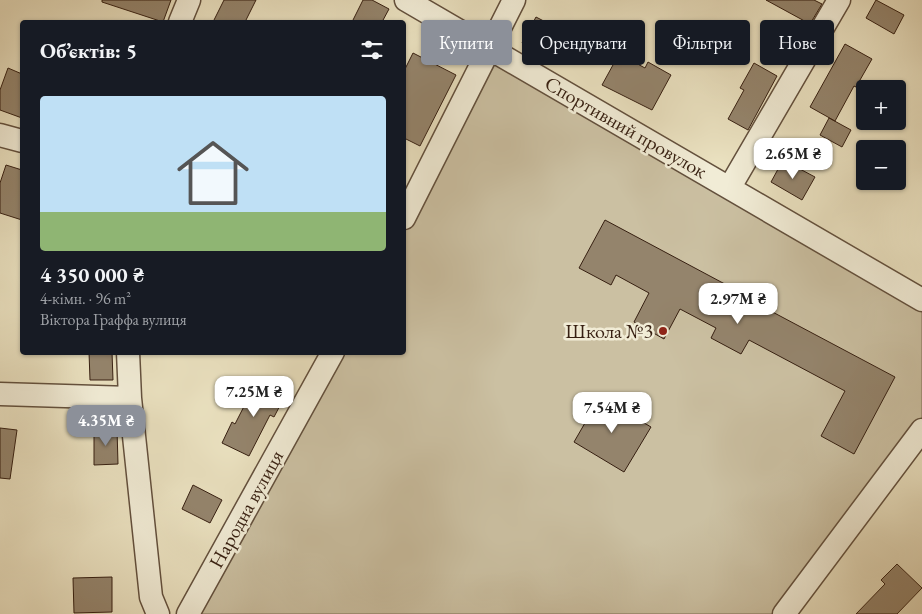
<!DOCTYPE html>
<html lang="uk">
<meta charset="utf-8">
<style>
:root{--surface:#171b24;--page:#242831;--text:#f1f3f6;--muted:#9ea1a6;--line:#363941;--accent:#8c9099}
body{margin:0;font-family:"EB Garamond",serif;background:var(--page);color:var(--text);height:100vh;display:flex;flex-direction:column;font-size:19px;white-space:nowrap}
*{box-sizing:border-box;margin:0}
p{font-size:16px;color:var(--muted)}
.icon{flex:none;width:28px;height:28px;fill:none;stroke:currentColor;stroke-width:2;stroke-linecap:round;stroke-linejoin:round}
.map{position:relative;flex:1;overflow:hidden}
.sheet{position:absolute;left:20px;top:20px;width:386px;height:335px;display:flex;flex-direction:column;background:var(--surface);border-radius:5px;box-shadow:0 1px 4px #0004}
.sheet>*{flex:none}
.hud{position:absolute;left:421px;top:20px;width:425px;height:45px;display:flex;gap:10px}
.controls{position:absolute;left:856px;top:80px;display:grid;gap:10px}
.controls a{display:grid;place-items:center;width:50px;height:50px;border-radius:5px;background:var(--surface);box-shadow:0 1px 4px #0004;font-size:25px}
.price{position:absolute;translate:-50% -42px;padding:0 11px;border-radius:10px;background:#fff;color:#222;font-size:16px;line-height:32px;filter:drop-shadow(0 1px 2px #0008)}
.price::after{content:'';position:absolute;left:50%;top:30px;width:15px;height:11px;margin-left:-8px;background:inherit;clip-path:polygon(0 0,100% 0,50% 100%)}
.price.selected{background:var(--accent);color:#fff}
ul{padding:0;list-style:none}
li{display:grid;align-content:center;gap:10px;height:265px;padding:0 20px}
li+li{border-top:1px solid var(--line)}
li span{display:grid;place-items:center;height:155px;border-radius:5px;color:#555}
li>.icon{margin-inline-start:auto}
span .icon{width:90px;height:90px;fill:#fffc;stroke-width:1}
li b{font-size:21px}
h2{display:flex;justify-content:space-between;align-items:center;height:60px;padding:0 20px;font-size:21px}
.pill{padding:0 18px;border-radius:5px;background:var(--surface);box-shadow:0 1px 4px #0004;font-size:18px;line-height:45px}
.pill.selected{background:var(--accent);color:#fff}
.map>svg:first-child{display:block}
.green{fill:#cbc0a2;stroke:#80705a}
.building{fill:#94846c;stroke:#361f11}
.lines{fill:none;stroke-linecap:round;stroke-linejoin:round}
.minor-casing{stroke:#63503d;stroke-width:25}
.minor{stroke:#f1ecd6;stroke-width:22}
.poi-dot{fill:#8f2418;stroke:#f1ecd6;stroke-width:2}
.labels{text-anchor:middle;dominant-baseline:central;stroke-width:5;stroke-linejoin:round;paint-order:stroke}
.street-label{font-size:20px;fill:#361f11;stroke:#f1ecd6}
.poi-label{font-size:20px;fill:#361f11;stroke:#f1ecd6;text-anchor:end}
</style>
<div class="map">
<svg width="922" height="614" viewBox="0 0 922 614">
<rect width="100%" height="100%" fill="#eae1c0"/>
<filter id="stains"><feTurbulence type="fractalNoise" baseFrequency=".004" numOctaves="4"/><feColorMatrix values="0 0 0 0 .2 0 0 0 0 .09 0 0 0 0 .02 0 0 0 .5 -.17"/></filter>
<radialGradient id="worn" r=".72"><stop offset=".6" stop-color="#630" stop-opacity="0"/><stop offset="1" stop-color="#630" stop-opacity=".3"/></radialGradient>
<path class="green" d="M490,48l432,252v130l-138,184h-596l145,-261 71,-1v-134z"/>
<path class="building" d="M102,0h69l-8,22 -61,-20z
M224,0h32l-11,22h-32z
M363,0h9l17,9 -7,13h-30z
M766,0h48l8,4 -12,20z
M876,0l28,15 -10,19 -28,-16z
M536,17l25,13 -13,26 -26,-13z
M845,44l27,15 -16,28 -2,-1 -19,35 -25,-14z
M413,53l43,22 -36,71 -16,-8v-67z
M619,54l26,14 3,-6 23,13 -19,35 -50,-25z
M754,63l23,13 -29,54 -20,-11 16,-29 -4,-2z
M8,68l14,6v44l-22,-8v-20z
M829,118l22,12 -9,17 -22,-12z
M783,160l32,17 -13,23 -31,-18z
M6,165l16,5v50l-22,-7v-30z
M605,220l161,86 -1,2 130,69 -41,77 -33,-18 24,-45 -96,-51 -8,14 -30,-16 5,-10 -36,-19 -16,30 -30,-17 15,-29 -33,-18 -5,10 -32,-17z
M89,352h23l1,28h-23z
M258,379l28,15 -12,23 -4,-2 -21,41 -27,-13 10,-21 3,2z
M600,397l51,30 -27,45 -50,-30z
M0,428l17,2 -7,49 -10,-1z
M117,429l1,35 -24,1v-35z
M193,485l29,15 -12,23 -28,-14z
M897,564l25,24 -25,26h-41l29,-30 -4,-4z
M112,577v35l-38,1 -1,-35z"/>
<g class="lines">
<g class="minor-casing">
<path id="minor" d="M406,0l516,300
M180,22l9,-22
M0,135l22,6
M730,187l109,-187
M404,218l110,-218
M128,352l2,46 21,199 7,17
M0,394l130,4
M188,614l145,-262
M784,614l138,-184"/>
</g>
<use href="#minor" class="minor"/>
</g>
<circle class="poi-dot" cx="663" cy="331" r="5"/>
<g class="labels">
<g class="street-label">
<text transform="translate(626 127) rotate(30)">Спортивний провулок</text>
<text transform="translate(246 509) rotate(-61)">Народна вулиця</text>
</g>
<g class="poi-label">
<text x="653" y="331">Школа №3</text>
</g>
</g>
<rect width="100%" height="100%" filter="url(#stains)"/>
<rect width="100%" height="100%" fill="url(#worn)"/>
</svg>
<div class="controls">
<a>+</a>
<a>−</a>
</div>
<b class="price" style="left:793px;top:180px">2.65M ₴</b>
<b class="price" style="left:738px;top:325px">2.97M ₴</b>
<b class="price" style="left:254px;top:418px">7.25M ₴</b>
<b class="price" style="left:612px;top:434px">7.54M ₴</b>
<b class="price selected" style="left:106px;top:447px">4.35M ₴</b>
<div class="hud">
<a class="pill selected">Купити</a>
<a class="pill">Орендувати</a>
<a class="pill">Фільтри</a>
<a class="pill">Нове</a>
</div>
<section class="sheet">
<h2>Об’єктів: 5<svg class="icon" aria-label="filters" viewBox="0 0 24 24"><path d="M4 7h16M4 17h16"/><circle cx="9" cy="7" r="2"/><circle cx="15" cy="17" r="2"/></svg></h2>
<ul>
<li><span style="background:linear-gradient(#bfe0f5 75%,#8fb573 0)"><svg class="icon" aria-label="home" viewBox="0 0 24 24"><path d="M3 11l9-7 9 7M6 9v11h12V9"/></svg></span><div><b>4 350 000 ₴</b><p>4-кімн. · 96 m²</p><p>Віктора Граффа вулиця</p></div></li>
</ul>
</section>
</div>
